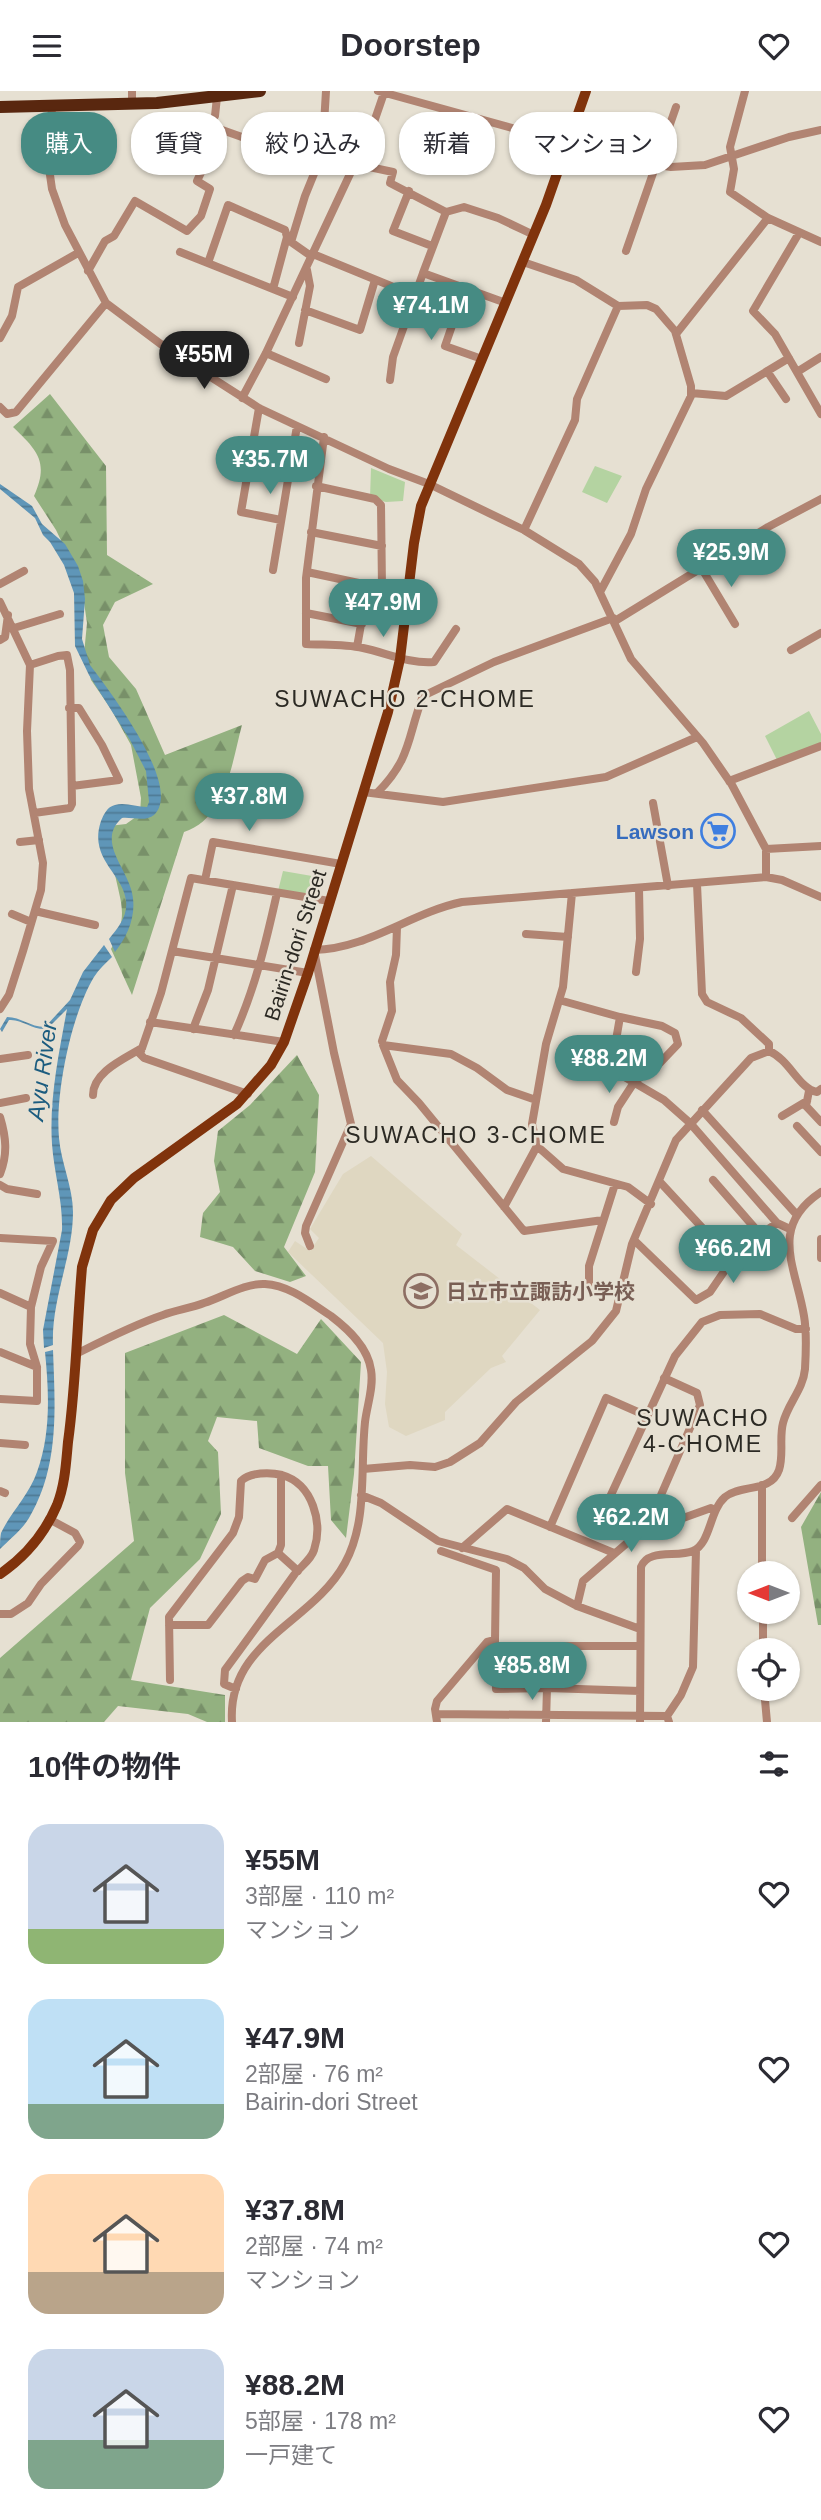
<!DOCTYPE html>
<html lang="ja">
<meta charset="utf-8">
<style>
:root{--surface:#fff;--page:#f2f2f3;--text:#2b2b33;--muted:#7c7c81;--accent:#468b83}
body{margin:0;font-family:Arial,"Noto Sans JP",sans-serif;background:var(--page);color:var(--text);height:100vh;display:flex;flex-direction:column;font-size:26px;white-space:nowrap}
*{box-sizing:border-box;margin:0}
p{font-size:23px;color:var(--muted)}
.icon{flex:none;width:38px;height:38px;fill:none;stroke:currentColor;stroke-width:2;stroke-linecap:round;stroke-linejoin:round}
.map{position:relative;height:1631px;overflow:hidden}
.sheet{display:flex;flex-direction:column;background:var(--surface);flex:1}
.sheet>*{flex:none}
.hud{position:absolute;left:21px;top:21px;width:780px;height:63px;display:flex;gap:14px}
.needle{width:46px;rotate:270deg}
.controls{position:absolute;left:737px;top:1470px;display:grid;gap:14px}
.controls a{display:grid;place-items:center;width:63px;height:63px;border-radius:50%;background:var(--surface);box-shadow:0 2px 5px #0004;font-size:35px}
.price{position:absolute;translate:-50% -60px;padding:0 16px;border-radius:24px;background:var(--accent);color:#fff;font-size:23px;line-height:46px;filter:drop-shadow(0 2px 4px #0008)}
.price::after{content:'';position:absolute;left:50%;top:42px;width:21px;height:16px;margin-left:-10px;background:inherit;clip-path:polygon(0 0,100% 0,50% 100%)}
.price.current{background:#222;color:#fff}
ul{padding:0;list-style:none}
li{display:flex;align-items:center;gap:21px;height:175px;padding:0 28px}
li span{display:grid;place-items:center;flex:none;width:196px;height:140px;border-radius:21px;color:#555}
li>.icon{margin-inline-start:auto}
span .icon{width:84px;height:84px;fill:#fffc;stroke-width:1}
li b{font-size:30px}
h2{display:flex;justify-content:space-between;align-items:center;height:84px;padding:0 28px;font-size:30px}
.pill{padding:0 24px;border-radius:28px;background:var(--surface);box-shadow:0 2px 5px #0004;font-size:24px;line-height:63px}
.pill.current{background:var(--accent);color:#fff}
header{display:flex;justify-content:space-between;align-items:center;height:91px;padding:0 28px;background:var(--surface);font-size:32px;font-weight:800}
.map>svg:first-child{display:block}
.built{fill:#dfd7c1}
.forest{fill:url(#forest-firs)}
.green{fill:#b4d3a1}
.water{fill:url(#water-rules)}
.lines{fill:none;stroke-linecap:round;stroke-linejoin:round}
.minor{stroke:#b18472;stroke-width:8}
.major{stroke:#80330c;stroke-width:10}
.highway{stroke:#59270f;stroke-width:12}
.labels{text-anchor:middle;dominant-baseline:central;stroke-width:5;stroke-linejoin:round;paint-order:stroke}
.shop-label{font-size:21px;font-weight:bold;fill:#366cbe;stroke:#e6e0d2;text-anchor:end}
.street-label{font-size:21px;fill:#2c2a24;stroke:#e6e0d2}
.education-label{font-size:21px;font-weight:bold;fill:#785e54;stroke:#e6e0d2;text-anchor:start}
.neighbourhood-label{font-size:23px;letter-spacing:2px;fill:#2c2a24;stroke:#e6e0d2}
.water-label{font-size:23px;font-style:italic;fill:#1b5c7f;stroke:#e6e0d2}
</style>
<header><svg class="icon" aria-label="menu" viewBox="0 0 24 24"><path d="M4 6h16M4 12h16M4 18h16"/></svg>Doorstep<svg class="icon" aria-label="heart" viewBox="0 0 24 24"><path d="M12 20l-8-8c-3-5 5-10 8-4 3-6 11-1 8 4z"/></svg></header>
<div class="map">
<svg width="821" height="1631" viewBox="0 0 821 1631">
<defs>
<pattern id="forest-firs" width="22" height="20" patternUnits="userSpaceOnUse" patternTransform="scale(1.75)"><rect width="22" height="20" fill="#93b180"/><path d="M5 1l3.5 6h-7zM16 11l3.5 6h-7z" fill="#789069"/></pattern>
<pattern id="water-rules" width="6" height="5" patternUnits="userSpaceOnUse" patternTransform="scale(1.75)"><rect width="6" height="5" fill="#5f96b8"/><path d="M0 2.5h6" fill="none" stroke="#4f7b95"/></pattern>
</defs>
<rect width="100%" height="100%" fill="#e6e0d2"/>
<path class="built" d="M371,1065l91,78 -6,11 84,65 -38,46 4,6 -15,6 -46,44v8l-39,16 -17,-9 -4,-23 2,-32 -4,-29 -95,-91 7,-11 15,10 9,-13 -9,-9 33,-55z"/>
<path class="forest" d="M50,303l56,72 1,89 46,29 -38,18 -12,23 6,32 27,32 29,66 77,-30c-10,37 -16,94 -58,107l-52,163 -21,-46c18,-34 10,-44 3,-79 -3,-14 -3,-29 -5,-44l17,-2 14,-10 1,-16 -10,-53 -20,-36 -20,-29 -7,-26 3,-31 -6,-41 -25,-52 -22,-34c15,-34 4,-45 -21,-69z
M297,964l22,40 -4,77 -31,75 22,29 -16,6 -35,-11 -22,-24 -33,-10 3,-24 17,-21 -6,-31 4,-30 32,-26z
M224,1224l73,39 24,-35 40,43 -7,112 -8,64 -15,-18 -3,-54h-20l-49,-18 -2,-27 -40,-4 -9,24 10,11 3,62 -21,45 -50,49 -19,72 94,15v27h-18l-19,-8 -70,-8 -14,16h-104v-64l134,-117 -9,-68v-120z
M821,1401v133h-3l-17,-98z"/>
<path class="green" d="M595,375l27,10 -15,27 -25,-11z
M371,377l34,14 -2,19 -17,1 -16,-4z
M809,620l12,23v9l-44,17 -12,-24z
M283,780l29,5 -4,21 -30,-6z"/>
<path class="water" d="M0,393l32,22 10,18 23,20 13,22 5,15 2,18 -3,40 8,26c18,24 94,122 64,150 -8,7 -22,2 -32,3 -25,22 3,48 9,71 7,23 -2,45 -16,63l-6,-13c9,-11 19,-23 17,-38 -2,-27 -38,-42 -25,-80 3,-7 6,-14 14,-16 10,-3 21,2 32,2l2,-5 -3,-31 -16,-31 -41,-65 -14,-29 -1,-53 -10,-28 -14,-23 -7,-7 -8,-17 -35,-29z
M104,854l8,12c-6,6 -13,12 -18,20 -23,38 -39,117 -35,161 2,25 14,49 14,74 0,45 -22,87 -20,133l-9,3 -1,-18 19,-100c1,-29 -8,-57 -10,-86 -3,-45 7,-91 15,-135l-20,20c-16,1 -24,-10 -38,-9l-7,12 -2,-3 7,-12c14,0 23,10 38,10l25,-27 13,-28z
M53,1259c2,57 7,116 -24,168 -7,12 -19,21 -29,31 0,-5 0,-11 1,-16 10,-21 28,-38 36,-61 14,-38 12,-80 8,-120z"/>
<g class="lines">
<path class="minor" d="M132,0v13
M378,0l250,69 43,7 34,-2 84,-28 32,-7
M745,0l-15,56 4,22 -4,23 38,26 53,24
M52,15l-3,62 3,21 13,36 41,78 64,48 89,57 130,61 40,15 95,46 55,34 16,18 36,77 72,84 29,42 34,64v28
M208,34l110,39 -13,32 -14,46 20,14
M322,66l71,15 -3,11 56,29 -23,61
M320,70l2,-4 4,-66
M409,100l-16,40 39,15
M446,121l18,-5 34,11 36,17
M799,142l-46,78 22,23 46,80
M626,160l50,-144
M180,161l113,45
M313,163l100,41
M523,171l53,18 42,26 29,-1 9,4 19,22 16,55v10l-45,93 -15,45 -31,58
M208,172l20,-58 57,25 2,7 -14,52
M88,180l17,-30 9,-5 21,-35 52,30 14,-15 9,-27 -13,-8 16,-34 -16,-9 18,-22 2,-19
M465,197l-20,58 37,13
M305,219l55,20 15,-50
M676,243l92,-116
M0,247l12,-22 6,-29 60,-34
M299,252l11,-57 -3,-16
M266,262l60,26
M767,280l19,28
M797,281l24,-15
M390,289l3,-23 30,-84 83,30
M691,302l35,3 63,-38
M242,307l24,-45 107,-228 11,-32
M0,316l7,7 9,-2 90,-109
M259,317l-18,104 40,8
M324,346l-18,141v66c19,1 39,0 57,4 24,5 46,16 71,14l22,-33
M316,395l59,13 6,6 1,82
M524,439l51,-110 2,-21 41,-93
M311,441l71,14
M702,478l33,55
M273,479l24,-144
M307,481l61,13 -11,62
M0,493l24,-13
M368,494l40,7
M0,511l30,63 -3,66 2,58 14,74 -2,27 -18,61 -14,44 -9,14
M306,522l56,11
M615,530l153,-94 53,-28
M14,537l46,-14
M0,549l5,-3 3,-22
M791,559l30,-17
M30,574l28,-9 9,-1 3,15 2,134 -2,4 -36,5
M69,617h10l23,37 17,35 -47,6
M729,690l92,-35
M363,701l80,10 163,-25 91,-40
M377,702c35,-35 30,-56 46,-97l71,-34 119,-44
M653,712l15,83
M20,751l19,-2
M766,758l55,-3
M205,789l8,-38 128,22
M697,793l5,110 5,8 34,16 28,26v7
M572,802l-9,94 -17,57 -14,80 5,22 26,23 65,18 23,17
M35,820l60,14
M12,823l19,8
M526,843l42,3
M172,860l136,22
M636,881l4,-33 -1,-51
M559,909l61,17 -9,52 53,31 26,23 87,100 13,6
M150,931l134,20
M193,938l15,-39 25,-105
M234,944c21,-46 32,-93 43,-142
M382,950l10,-30 -2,-29 6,-27 1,-28
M0,968l28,-4
M809,1000l-3,15 15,16
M248,1003l-104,-36 -4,-4 21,-61 30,-115 138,23
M93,1004c0,-23 31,-36 49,-47
M536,1009l-29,-10 -30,-22 -26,-14 -68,-9 14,35 22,23 105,128 79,-11
M0,1012l26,-5
M702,1019l95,105
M782,1025l25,-15
M0,1026c6,20 8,37 0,57
M614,1031l4,-15 17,-26 22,-15 21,-22 -3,-11 -13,-7 -42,-9
M797,1035l24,26
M713,1089l47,54
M0,1094l7,4 30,5
M504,1116l33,-61
M0,1147l53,3 -12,26 -10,40
M821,1148v19
M634,1149l62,60 14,-8 22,-32 -72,-78
M310,1155l-5,-13 1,-7 45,-102 -17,-71 -20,-103c54,-1 96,-37 148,-48l304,-25 16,3 39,17
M732,1169l25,-23 20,-14
M589,1198v-23l26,-82
M0,1202l31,14 -1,37 7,23
M0,1261l37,15v34l-37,-2
M76,1263c28,-14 57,-29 87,-39 14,-5 28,-7 41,-12 19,-6 41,-20 61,-19 24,1 46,19 66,32 17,13 37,31 40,54 3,17 -4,35 -6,52 -5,47 3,99 -20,141 -33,61 -118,78 -113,159
M0,1352l25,2
M363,1378l47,-4 25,2 15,-5 30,-19 36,-41 76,-61 24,-30 16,-67 44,-104 75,-82 18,-7c21,9 30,38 48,41l4,-3
M762,1394v88
M0,1400l5,2
M361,1404l20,8 57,38 69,18 17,9 21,21 32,17 63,23
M611,1407l61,24 39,-14 4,2
M792,1427l29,-33
M598,1432l77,-167 27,-34 18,-7 40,-1 36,15h10
M550,1436l56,-129 41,18
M462,1457l45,-39 107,44
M278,1462l20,18
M577,1515l6,-25 65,-56 52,-120 -3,-12 -33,-15
M763,1521v38
M0,1523h11l17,-11 13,-19 37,-38 2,-4 -5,-9 -26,-14
M169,1534h39l34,-44 6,-4 7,2 10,-19 13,-7 3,-8v-70
M495,1549l1,49 51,-1 93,3
M495,1555h145
M170,1589l-1,-63 64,-84 6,-16 2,-36c9,-9 29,-9 41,-6 31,9 41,48 32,75 -3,10 -14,17 -20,25 -23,32 -46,64 -69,95l-1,14 12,5
M764,1598l3,33
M436,1623l231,2 2,6
M667,1625l14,-21 12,-28 3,-117
M437,1631l-2,-13 2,-8 50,-59 8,-2 1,-70 -55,-19
M546,1631l1,-34
M640,1631l1,-155c7,-19 36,-9 52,-16 18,-8 16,-40 32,-54 16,-13 46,-4 54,-27 5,-15 0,-32 4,-47 5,-20 20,-33 22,-54 1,-17 2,-36 -1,-53 -8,-49 -36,-89 17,-124"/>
<path class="major" d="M0,1483c25,-17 45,-41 57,-69 8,-20 9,-42 11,-63 8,-58 9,-117 14,-175l11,-37 18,-30 23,-22 103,-74 34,-39 13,-23 24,-69 80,-261 12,-53 14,-116 7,-37 125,-301 40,-114"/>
<path class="highway" d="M0,16l157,-4 103,-12"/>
</g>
<defs>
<g id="supermarket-ring" transform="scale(1.75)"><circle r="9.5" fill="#e6e0d2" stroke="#3f7fe0" stroke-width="1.5"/><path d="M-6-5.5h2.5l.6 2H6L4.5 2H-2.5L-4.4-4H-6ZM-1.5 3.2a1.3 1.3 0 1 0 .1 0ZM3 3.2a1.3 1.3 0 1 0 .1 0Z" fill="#3f7fe0"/></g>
<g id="school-ring" transform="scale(1.75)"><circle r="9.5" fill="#e6e0d2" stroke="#8d6e63" stroke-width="1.5"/><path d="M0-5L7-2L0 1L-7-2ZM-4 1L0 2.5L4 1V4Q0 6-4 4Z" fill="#8d6e63"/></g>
</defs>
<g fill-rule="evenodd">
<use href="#supermarket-ring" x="718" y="740"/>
<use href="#school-ring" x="421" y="1200"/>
</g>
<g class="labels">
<g class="shop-label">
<text x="694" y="740">Lawson</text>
</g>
<g class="street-label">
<text transform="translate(295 854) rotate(-72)">Bairin-dori Street</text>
</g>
<g class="education-label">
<text x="446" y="1200">日立市立諏訪小学校</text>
</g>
<g class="neighbourhood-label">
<text x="405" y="608">SUWACHO 2-CHOME</text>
<text x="476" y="1044">SUWACHO 3-CHOME</text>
<text x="703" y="1327">SUWACHO<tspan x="703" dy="26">4-CHOME</tspan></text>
</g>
<g class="water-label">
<text transform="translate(42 980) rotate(-82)">Ayu River</text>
</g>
</g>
</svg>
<div class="controls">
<a><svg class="needle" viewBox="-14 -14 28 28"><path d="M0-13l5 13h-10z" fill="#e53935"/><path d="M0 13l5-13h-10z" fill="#7c7c81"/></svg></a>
<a><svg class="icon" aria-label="locate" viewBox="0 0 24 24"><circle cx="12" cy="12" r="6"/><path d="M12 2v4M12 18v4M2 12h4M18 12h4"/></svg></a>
</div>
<b class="price" style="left:431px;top:251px">¥74.1M</b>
<b class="price current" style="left:204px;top:300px">¥55M</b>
<b class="price" style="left:270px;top:405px">¥35.7M</b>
<b class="price" style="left:731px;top:498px">¥25.9M</b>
<b class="price" style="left:383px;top:548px">¥47.9M</b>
<b class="price" style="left:249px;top:742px">¥37.8M</b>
<b class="price" style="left:609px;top:1004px">¥88.2M</b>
<b class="price" style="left:733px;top:1194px">¥66.2M</b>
<b class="price" style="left:631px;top:1463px">¥62.2M</b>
<b class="price" style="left:532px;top:1611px">¥85.8M</b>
<div class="hud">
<a class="pill current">購入</a>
<a class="pill">賃貸</a>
<a class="pill">絞り込み</a>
<a class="pill">新着</a>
<a class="pill">マンション</a>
</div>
</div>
<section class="sheet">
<h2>10件の物件<svg class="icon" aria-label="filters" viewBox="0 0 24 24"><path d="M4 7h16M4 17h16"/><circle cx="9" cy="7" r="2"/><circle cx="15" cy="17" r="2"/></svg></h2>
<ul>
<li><span style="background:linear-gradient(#c9d6e8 75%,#8fb573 0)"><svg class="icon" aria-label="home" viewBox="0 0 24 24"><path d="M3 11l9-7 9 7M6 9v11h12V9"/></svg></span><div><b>¥55M</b><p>3部屋 · 110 m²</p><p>マンション</p></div><svg class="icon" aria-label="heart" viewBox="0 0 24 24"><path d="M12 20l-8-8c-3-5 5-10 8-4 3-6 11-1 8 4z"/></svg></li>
<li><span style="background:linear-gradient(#bfe0f5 75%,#7fa58c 0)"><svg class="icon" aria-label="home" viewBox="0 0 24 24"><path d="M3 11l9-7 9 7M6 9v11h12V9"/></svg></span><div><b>¥47.9M</b><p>2部屋 · 76 m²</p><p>Bairin-dori Street</p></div><svg class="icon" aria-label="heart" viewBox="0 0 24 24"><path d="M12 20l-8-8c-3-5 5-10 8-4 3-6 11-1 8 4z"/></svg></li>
<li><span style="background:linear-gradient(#ffd9b3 70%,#b9a48a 0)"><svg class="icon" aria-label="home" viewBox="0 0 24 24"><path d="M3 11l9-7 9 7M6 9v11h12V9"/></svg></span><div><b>¥37.8M</b><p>2部屋 · 74 m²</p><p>マンション</p></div><svg class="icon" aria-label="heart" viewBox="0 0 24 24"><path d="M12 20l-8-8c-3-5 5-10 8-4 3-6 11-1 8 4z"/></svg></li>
<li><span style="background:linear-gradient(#c9d6e8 65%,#7fa58c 0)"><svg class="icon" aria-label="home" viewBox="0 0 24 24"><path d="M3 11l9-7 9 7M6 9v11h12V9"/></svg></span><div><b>¥88.2M</b><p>5部屋 · 178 m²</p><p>一戸建て</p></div><svg class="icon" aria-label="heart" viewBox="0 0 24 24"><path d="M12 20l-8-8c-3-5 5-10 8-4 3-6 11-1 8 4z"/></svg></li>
</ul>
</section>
